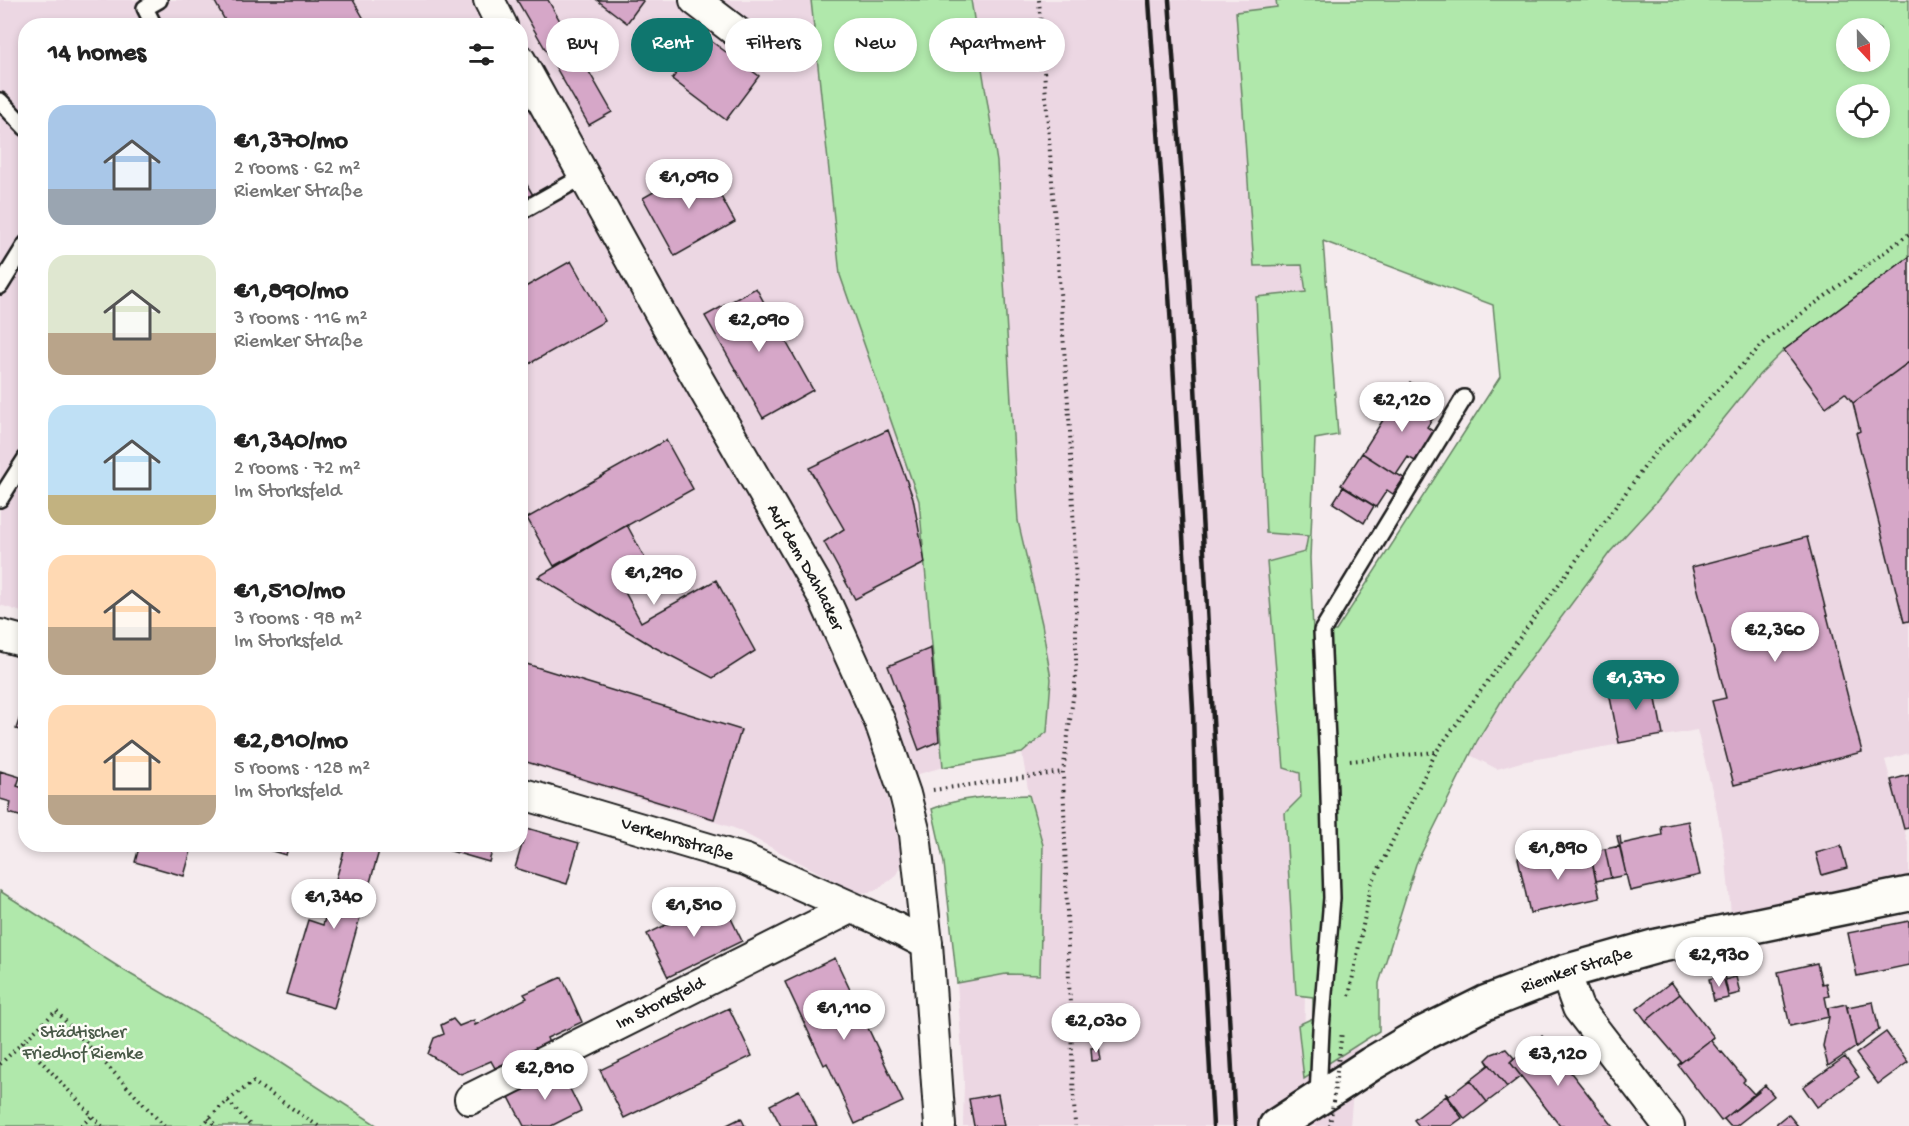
<!DOCTYPE html>
<meta charset="utf-8">
<style>
:root{--surface:#fff;--page:#f2f2f2;--text:#222;--muted:#767676;--accent:#0f766e}
body{margin:0;font-family:"Gochi Hand",sans-serif;background:var(--page);color:var(--text);height:100vh;display:flex;flex-direction:column;font-size:22px;white-space:nowrap}
*{box-sizing:border-box;margin:0}
p{font-size:20px;color:var(--muted)}
.icon{flex:none;width:33px;height:33px;fill:none;stroke:currentColor;stroke-width:2;stroke-linecap:round;stroke-linejoin:round}
.map{position:relative;flex:1;overflow:hidden}
.drawer{position:absolute;left:18px;top:18px;width:510px;height:834px;display:flex;flex-direction:column;background:var(--surface);border-radius:24px;box-shadow:0 3px 9px #0003}
.drawer>*{flex:none}
.guide{position:absolute;left:546px;top:18px;width:570px;height:54px;display:flex;gap:12px}
.needle{width:39px;rotate:158deg}
.buttons{position:absolute;left:1836px;top:18px;display:grid;gap:12px}
.buttons a{display:grid;place-items:center;width:54px;height:54px;border-radius:50%;background:var(--surface);box-shadow:0 3px 9px #0003;font-size:30px}
.price{position:absolute;translate:-50% -51px;padding:0 14px;border-radius:21px;background:#fff;color:#222;font-size:20px;line-height:39px;filter:drop-shadow(0 2px 3px #0008)}
.price::after{content:'';position:absolute;left:50%;top:36px;width:18px;height:14px;margin-left:-9px;background:inherit;clip-path:polygon(0 0,100% 0,50% 100%)}
.price.on{background:var(--accent);color:#fff}
ul{padding:0;list-style:none}
li{display:flex;align-items:center;gap:18px;height:150px;padding:0 30px}
li span{display:grid;place-items:center;flex:none;width:168px;height:120px;border-radius:18px;color:#555}
li>.icon{margin-inline-start:auto}
span .icon{width:72px;height:72px;fill:#fffc;stroke-width:1}
li b{font-size:26px}
h2{display:flex;justify-content:space-between;align-items:center;height:72px;padding:0 30px;font-size:26px}
.tag{padding:0 21px;border-radius:27px;background:var(--surface);box-shadow:0 3px 9px #0003;font-size:21px;line-height:54px}
.tag.on{background:var(--accent);color:#fff}
.map>svg:first-child{display:block}
.built{fill:#ecd7e3}
.green{fill:#b0e8ab;stroke:#668264;stroke-width:1.5;fill-rule:evenodd}
.building{fill:#d6a7c8;stroke:#1c1c1c;stroke-width:1.5}
.lines{fill:none;stroke-linecap:round;stroke-linejoin:round}
.service-casing{stroke:#1c1c1c;stroke-width:20}
.minor-casing{stroke:#1c1c1c;stroke-width:34}
.tertiary-casing{stroke:#1c1c1c;stroke-width:38}
.path{stroke:#1c1c1c;stroke-width:4;stroke-dasharray:1.5 4.5;stroke-linecap:butt}
.service{stroke:#fdfcf7;stroke-width:15}
.minor{stroke:#fdfcf7;stroke-width:30}
.tertiary{stroke:#fdfcf7;stroke-width:33}
.rail{stroke:#1c1c1c;stroke-width:4.5}
.path-bridge{stroke:#1c1c1c;stroke-width:4;stroke-dasharray:1.5 4.5;stroke-linecap:butt}
.labels{text-anchor:middle;dominant-baseline:central;stroke-width:5;stroke-linejoin:round;paint-order:stroke}
.street-label{font-size:18px;fill:#1c1c1c;stroke:#fdfcf7}
.park-label{font-size:18px;fill:#485947;stroke:#fdfcf7}
</style>
<div class="map">
<svg width="1909" height="1126" viewBox="0 0 1909 1126">
<rect width="100%" height="100%" fill="#f5ebee"/>
<filter id="ink" filterUnits="userSpaceOnUse"><feTurbulence type="fractalNoise" baseFrequency=".0167" numOctaves="2"/><feDisplacementMap in="SourceGraphic" scale="12" xChannelSelector="R" yChannelSelector="G"/><feConvolveMatrix kernelMatrix="1 2 1 2 8 2 1 2 1" color-interpolation-filters="sRGB"/></filter>
<g filter="url(#ink)">
<path class="built" d="M0,0h811l29,275 79,226 22,236 2,30 -59,17 16,62 1,18 -4,9 -5,6 -18,12 -10,2 -10,-2 -120,-63 -213,-66 -1,-736h-494l-1,587 -25,-8z
M971,0h319l22,288 -8,790 53,-34 -7,82h-387l1,-45 -7,-98 49,-9h34l3,-129 -14,-50 -7,-42 25,-21 4,-53 -9,-55 -24,-103 -21,-359z
M1909,257v496l-24,7 24,87v29l-178,38 -5,-54 -10,-54 -19,-76 -176,32 -24,7 -27,-14 43,-73 97,-130 47,-51 102,-126 25,-25z"/>
<path class="green" d="M811,0h160l26,162 21,359 24,103 9,55 -4,53 -25,21 -79,14 -24,-266 -79,-226z
M1276,0h633v257l-125,93 -25,25 -102,126 -47,51 -97,130 -36,59 -61,123 -37,119v48l-75,48 -6,-54 15,-7v-21l-17,-2 -11,-182 16,-16 -1,-24 -16,-5 -17,-206 38,-10 3,-16 -42,-3 -10,-236 50,-5 -4,-27 -48,1 -18,-254 41,-5zM1846,28h34v34h-34zM1846,94h34v34h-34zM1323,241l170,64 7,72 -164,254h-23l-3,-73 5,-119 23,-4z
M1029,795l14,50 -3,130 -34,-1 -49,9 -13,-120 -12,-54c30,-13 64,-13 97,-14z
M0,891l125,80 148,87 105,68h-378z"/>
<path class="building" d="M214,0h139l15,26h-140z
M517,0h31l64,112 -23,13z
M597,0h45l1,1 -16,22z
M704,36l55,40 -33,44 -54,-41z
M703,164l32,58 -60,34 -32,-58z
M520,173l13,22 -13,8z
M1909,257v105l-56,41 -8,-10 -19,14 -42,-57z
M571,261l34,60 -85,48v-79z
M756,288l57,102 -50,28 -58,-102z
M1909,362v259l-5,1 -48,-189 4,-2 -7,-28z
M1410,382l30,20 -5,7 -30,-19z
M1402,390h3l33,21 -11,16 7,5 -19,29 -7,-4 -12,18 -34,-22z
M888,430l25,68 12,65 -70,36 -31,-57 20,-13 -35,-61z
M666,440l27,49 -139,77 -27,-48z
M1362,453l34,22 1,-1 7,4 -11,16 -6,-4 -11,17 -35,-22z
M1343,487l31,19 -10,17 -31,-20z
M627,525l22,41 -29,17 21,39 75,-42 39,71 -42,27 -59,-31 -116,-70z
M1807,537l55,215 -128,33 -22,-84 14,-3 -34,-131z
M931,648l8,93 -20,9 -31,-84z
M520,662l221,68 -27,89 -194,-59z
M1652,679l11,56 -44,8 -11,-56z
M26,699v33l-10,-3z
M0,771l20,6 -3,9 9,3v29l-17,-5 2,-11 -11,-3z
M1909,775v53l-5,1 -13,-49z
M1688,821l12,54 -70,16 -13,-55h3l1,8 41,-9 -1,-9z
M527,828l52,15 -12,41 -52,-16z
M1585,843h3l12,55 -70,15 -12,-55 27,-6 2,9 40,-9z
M140,844h53l-9,32 -49,-14z
M248,844h41l-3,11z
M381,844l-47,164 -48,-14 22,-74 15,5 23,-81z
M440,844h54l-5,18 -49,-14z
M1620,846l6,29 -15,3 -6,-29z
M1841,846l6,22 -25,7 -6,-22z
M1605,849l6,29 -15,3 -6,-29z
M721,898l21,43 -74,36 -21,-43z
M1909,921v44l-52,11 -9,-43z
M835,958l68,144 -48,22 -28,-61 -3,2 -39,-83z
M1817,963l5,21 4,-1 3,13 -4,1 4,20 -39,9 -12,-54z
M1724,975l5,23 -15,3 -5,-22z
M562,977l20,45 -35,16 2,5 -54,25 -4,-7 -30,13 -33,-20 6,-16 10,-4 -3,-9 12,-6 6,7 15,-6 1,5 52,-27 -3,-4z
M1736,977l4,16 -12,3 -4,-16z
M1671,982l9,12 -34,27 -9,-12z
M1680,994l34,43 -36,28 3,-3 -35,-41z
M1873,1002l6,28 -23,17 -9,-40z
M1846,1004l10,43 -28,19 -5,-20 6,-29 -1,-9z
M729,1008l23,48 -128,62 -24,-48z
M1886,1032l22,30 -30,22 -22,-30z
M1542,1036l71,90h-53l-50,-64z
M1714,1037l-3,4 10,12 1,-1 23,28 -2,2 11,12 4,-4 1,2 -38,29 -43,-56z
M1099,1047l2,13 -9,1 -1,-13z
M1506,1049l8,9 -4,4 11,14 -14,11 -21,-27 6,-6z
M1845,1057l14,20 -42,30 -14,-20z
M1486,1060l21,27 -20,15 -17,-22 19,-15z
M560,1069l21,42 -30,15h-27l-16,-31z
M1470,1080l17,22 -22,17 -20,-26 4,3z
M1765,1085l9,11 -38,30h-6l-6,-7z
M799,1090l18,36h-36l-11,-21z
M998,1094l6,32h-30l-5,-27z
M1446,1096l16,22 -11,8h-32l-5,-6z
M1788,1114l10,12h-22l1,-3z
M741,1118l4,8h-20z"/>
<g class="lines">
<g class="service-casing">
<path id="service" d="M154,26l-9,-18 14,-8
M0,101l26,27
M520,212l64,-36
M0,286l26,-42
M0,499l26,-41
M1318,1097l3,-68 11,-131 -4,-135 -6,-132 142,-233"/>
</g>
<g class="minor-casing">
<g id="minor">
<path d="M489,0l13,26"/>
<path d="M695,0l68,52"/>
<path id="s1" d="M520,60l145,262 158,274 57,126 25,72 10,40 12,110 13,182"/>
<path d="M0,635l26,7"/>
<path id="s2" d="M520,793l226,67 134,60 47,24"/>
<path d="M1565,972l13,36 91,118"/>
<path id="s3" d="M470,1099l381,-191"/>
</g>
</g>
<g class="tertiary-casing">
<g id="tertiary">
<path id="s4" d="M1276,1126l95,-62 49,-29 65,-32 80,-31 92,-26 252,-52"/>
</g>
</g>
<path class="path" d="M1039,0l31,431 6,156v89l-13,96 6,209 6,145
M1350,761l85,-9
M933,790l130,-18
M1349,996l22,-111 65,-133 218,-298 116,-117 139,-103
M23,1042l79,84
M0,1064l56,-53 108,115
M228,1101l23,25
M209,1118l7,8
M81,1126l11,-10
M203,1126c13,-18 32,-31 50,-44l65,44"/>
<use href="#service" class="service"/>
<use href="#minor" class="minor"/>
<use href="#tertiary" class="tertiary"/>
<path class="rail" d="M1149,0l19,276 25,433 2,87 18,330
M1169,0l20,275 46,851"/>
<path class="path-bridge" d="M1330,1126l12,-94"/>
</g>
</g>
<g class="labels">
<g class="street-label">
<text stroke="none"><textPath href="#s1" startOffset="582">Auf dem Dahlacker</textPath></text>
<text stroke="none"><textPath href="#s2" startOffset="164">Verkehrsstraße</textPath></text>
<text stroke="none"><textPath href="#s4" startOffset="340">Riemker Straße</textPath></text>
<text stroke="none"><textPath href="#s3" startOffset="213">Im Storksfeld</textPath></text>
</g>
<g class="park-label">
<text x="83" y="1033">Städtischer<tspan x="83" dy="21">Friedhof Riemke</tspan></text>
</g>
</g>
</svg>
<div class="buttons">
<a><svg class="needle" viewBox="-14 -14 28 28"><path d="M0-13l5 13h-10z" fill="#e53935"/><path d="M0 13l5-13h-10z" fill="#767676"/></svg></a>
<a><svg class="icon" aria-label="locate" viewBox="0 0 24 24"><circle cx="12" cy="12" r="6"/><path d="M12 2v4M12 18v4M2 12h4M18 12h4"/></svg></a>
</div>
<b class="price" style="left:689px;top:210px">€1,090</b>
<b class="price" style="left:759px;top:353px">€2,090</b>
<b class="price" style="left:1402px;top:433px">€2,120</b>
<b class="price" style="left:654px;top:606px">€1,290</b>
<b class="price" style="left:1775px;top:663px">€2,360</b>
<b class="price on" style="left:1636px;top:711px">€1,370</b>
<b class="price" style="left:1558px;top:881px">€1,890</b>
<b class="price" style="left:334px;top:930px">€1,340</b>
<b class="price" style="left:694px;top:938px">€1,510</b>
<b class="price" style="left:1719px;top:988px">€2,930</b>
<b class="price" style="left:844px;top:1041px">€1,110</b>
<b class="price" style="left:1096px;top:1054px">€2,030</b>
<b class="price" style="left:1558px;top:1087px">€3,120</b>
<b class="price" style="left:545px;top:1101px">€2,810</b>
<div class="guide">
<a class="tag">Buy</a>
<a class="tag on">Rent</a>
<a class="tag">Filters</a>
<a class="tag">New</a>
<a class="tag">Apartment</a>
</div>
<section class="drawer">
<h2>14 homes<svg class="icon" aria-label="filters" viewBox="0 0 24 24"><path d="M4 7h16M4 17h16"/><circle cx="9" cy="7" r="2"/><circle cx="15" cy="17" r="2"/></svg></h2>
<ul>
<li><span style="background:linear-gradient(#a9c7e8 70%,#9aa5b1 0)"><svg class="icon" aria-label="home" viewBox="0 0 24 24"><path d="M3 11l9-7 9 7M6 9v11h12V9"/></svg></span><div><b>€1,370/mo</b><p>2 rooms · 62 m²</p><p>Riemker Straße</p></div></li>
<li><span style="background:linear-gradient(#dfe7d0 65%,#b9a48a 0)"><svg class="icon" aria-label="home" viewBox="0 0 24 24"><path d="M3 11l9-7 9 7M6 9v11h12V9"/></svg></span><div><b>€1,890/mo</b><p>3 rooms · 116 m²</p><p>Riemker Straße</p></div></li>
<li><span style="background:linear-gradient(#bfe0f5 75%,#c2b280 0)"><svg class="icon" aria-label="home" viewBox="0 0 24 24"><path d="M3 11l9-7 9 7M6 9v11h12V9"/></svg></span><div><b>€1,340/mo</b><p>2 rooms · 72 m²</p><p>Im Storksfeld</p></div></li>
<li><span style="background:linear-gradient(#ffd9b3 60%,#b9a48a 0)"><svg class="icon" aria-label="home" viewBox="0 0 24 24"><path d="M3 11l9-7 9 7M6 9v11h12V9"/></svg></span><div><b>€1,510/mo</b><p>3 rooms · 98 m²</p><p>Im Storksfeld</p></div></li>
<li><span style="background:linear-gradient(#ffd9b3 75%,#b9a48a 0)"><svg class="icon" aria-label="home" viewBox="0 0 24 24"><path d="M3 11l9-7 9 7M6 9v11h12V9"/></svg></span><div><b>€2,810/mo</b><p>5 rooms · 128 m²</p><p>Im Storksfeld</p></div></li>
</ul>
</section>
</div>
